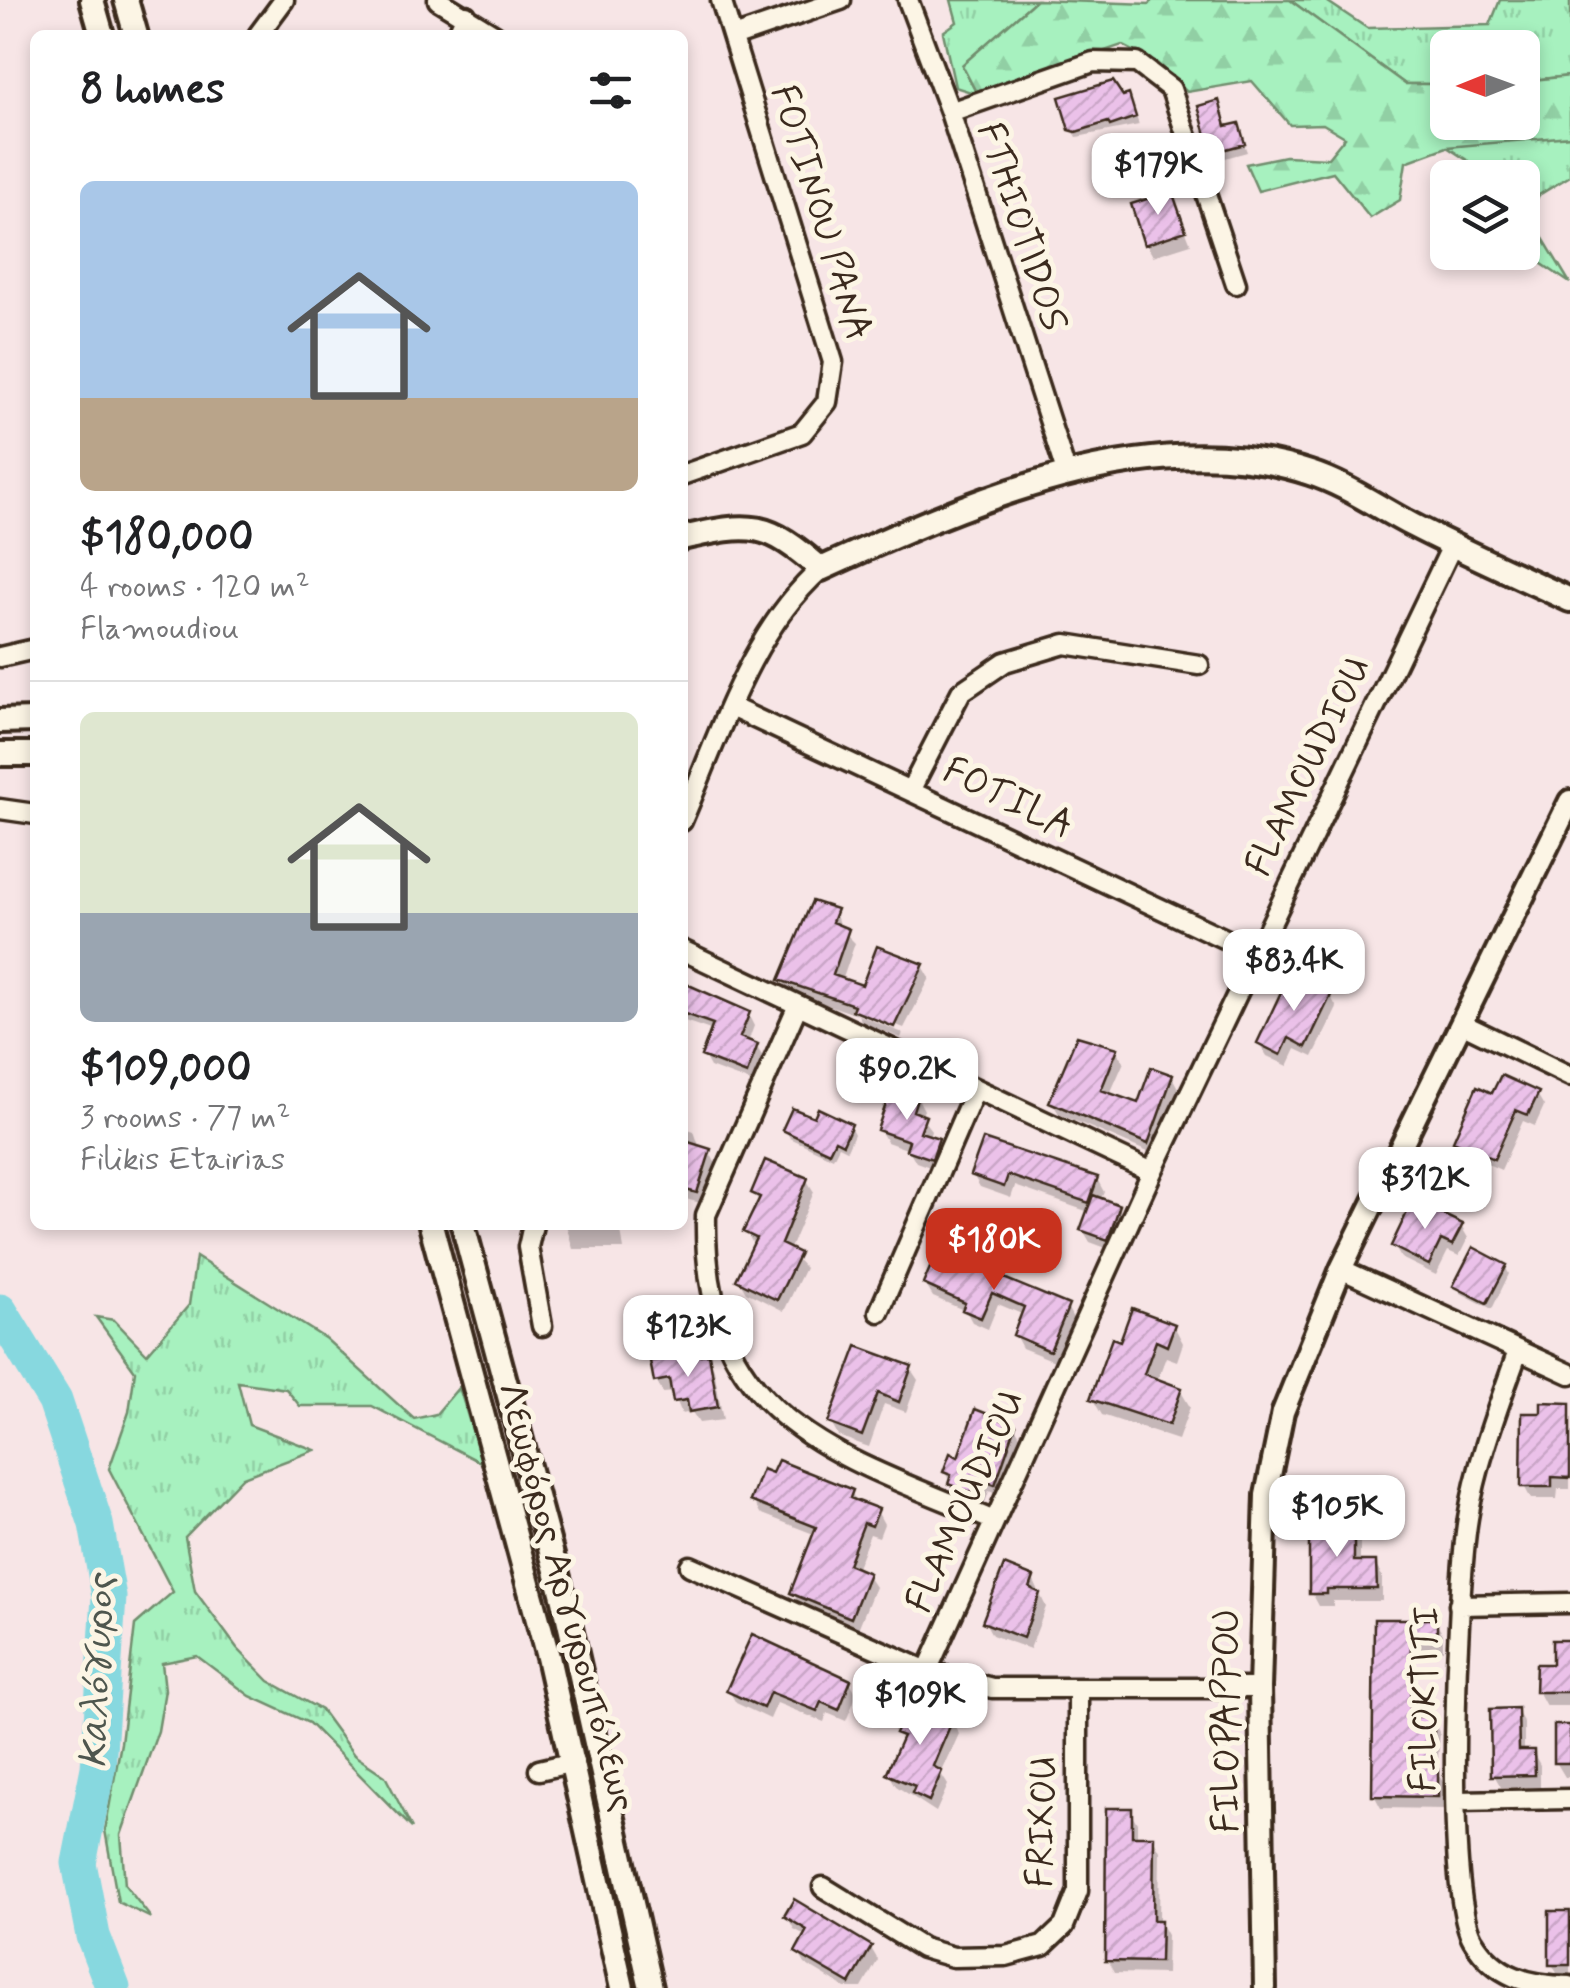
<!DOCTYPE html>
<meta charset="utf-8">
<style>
:root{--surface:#fff;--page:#f2f2f2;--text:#202124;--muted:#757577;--line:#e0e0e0;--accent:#c8321e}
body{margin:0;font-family:Mynerve,sans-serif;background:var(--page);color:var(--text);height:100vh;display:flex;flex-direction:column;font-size:38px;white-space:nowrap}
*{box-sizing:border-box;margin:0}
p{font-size:32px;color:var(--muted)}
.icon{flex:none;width:55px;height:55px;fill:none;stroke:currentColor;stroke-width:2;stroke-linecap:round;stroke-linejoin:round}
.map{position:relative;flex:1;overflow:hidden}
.sheet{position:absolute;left:30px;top:30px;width:658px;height:1200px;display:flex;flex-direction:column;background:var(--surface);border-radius:15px;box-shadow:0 5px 15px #0003}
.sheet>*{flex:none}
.needle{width:65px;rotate:269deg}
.tools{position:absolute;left:1430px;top:30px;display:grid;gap:20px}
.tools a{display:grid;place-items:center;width:110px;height:110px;border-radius:15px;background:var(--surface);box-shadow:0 5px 15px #0003;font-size:50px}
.price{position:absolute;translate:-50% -85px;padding:0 22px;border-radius:20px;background:#fff;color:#222;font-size:32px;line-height:65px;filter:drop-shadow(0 2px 5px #0008)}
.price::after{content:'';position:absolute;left:50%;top:60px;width:30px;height:22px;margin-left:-15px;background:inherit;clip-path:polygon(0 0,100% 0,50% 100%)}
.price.active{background:var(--accent);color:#fff}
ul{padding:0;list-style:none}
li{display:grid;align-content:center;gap:20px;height:530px;padding:0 50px}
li+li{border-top:2px solid var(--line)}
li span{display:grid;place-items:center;height:310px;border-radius:15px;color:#555}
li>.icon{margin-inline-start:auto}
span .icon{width:180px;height:180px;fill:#fffc;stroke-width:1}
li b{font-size:42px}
h2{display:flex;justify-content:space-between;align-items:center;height:120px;padding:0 50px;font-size:42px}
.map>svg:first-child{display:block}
.grass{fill:url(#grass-tufts);stroke:#718e6e;stroke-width:2.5}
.forest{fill:url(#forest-firs);stroke:#718e6e;stroke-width:2.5}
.shadow{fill:#0003}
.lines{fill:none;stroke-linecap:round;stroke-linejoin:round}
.river{stroke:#87d8df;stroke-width:35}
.building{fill:url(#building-hatch);stroke:#3b2a1e;stroke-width:2.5}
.minor-casing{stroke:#3b2a1e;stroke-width:25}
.tertiary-casing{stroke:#3b2a1e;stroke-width:28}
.secondary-casing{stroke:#3b2a1e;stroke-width:30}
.minor{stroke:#fcf5e5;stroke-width:18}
.tertiary{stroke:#fcf5e5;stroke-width:20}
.secondary{stroke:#fcf5e5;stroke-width:22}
.labels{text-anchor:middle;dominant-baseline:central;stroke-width:10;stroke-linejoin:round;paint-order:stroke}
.street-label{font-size:38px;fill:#3b2a1e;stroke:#fcf5e5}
.water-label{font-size:40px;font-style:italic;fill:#4e564e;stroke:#fcf5e5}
</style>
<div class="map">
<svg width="1570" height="1988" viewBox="0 0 1570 1988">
<defs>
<pattern id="grass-tufts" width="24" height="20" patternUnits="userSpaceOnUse" patternTransform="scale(2.5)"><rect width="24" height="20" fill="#a7f1bf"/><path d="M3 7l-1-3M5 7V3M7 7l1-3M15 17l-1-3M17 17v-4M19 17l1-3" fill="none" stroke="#91cfa4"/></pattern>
<pattern id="forest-firs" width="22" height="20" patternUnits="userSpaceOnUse" patternTransform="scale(2.5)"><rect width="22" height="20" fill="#a7f1bf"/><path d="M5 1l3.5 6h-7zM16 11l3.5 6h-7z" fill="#91cfa4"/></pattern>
<pattern id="building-hatch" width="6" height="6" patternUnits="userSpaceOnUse" patternTransform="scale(2.5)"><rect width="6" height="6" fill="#ebc1e9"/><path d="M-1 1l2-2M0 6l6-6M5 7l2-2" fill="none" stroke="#caa6c7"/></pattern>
</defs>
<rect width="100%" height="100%" fill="#f7e5e6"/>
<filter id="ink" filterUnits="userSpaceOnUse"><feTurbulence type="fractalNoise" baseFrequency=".01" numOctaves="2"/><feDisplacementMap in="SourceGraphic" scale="20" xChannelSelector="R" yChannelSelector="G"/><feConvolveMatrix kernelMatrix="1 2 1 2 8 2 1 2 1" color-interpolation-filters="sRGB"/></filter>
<g filter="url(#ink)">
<path class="grass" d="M951,0h85l-74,65 15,29 -22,-7 -12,-55 14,-10z
M1290,0h35l42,28 123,-3 10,-25h70v76l-47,5 -1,-33h-74l-1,36h-42z
M1558,133l12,3v40l-31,19 -10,20 41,68 -47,-32 -1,-73 -42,-1 -1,-9 -32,-21z
M196,1257l130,82 88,80 22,-5 23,-27 23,76 -110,-57h-72l-14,-17 -48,-7 11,43 66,25 -72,27 -58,60 10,54 42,57 32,33 52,29 33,45 31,21 27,52 -103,-105 -59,-27 -53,-40 -35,7 3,27 -7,41 -37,104 4,50 26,33 -33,-16 -13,-72 16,-87 14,-118 38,-33 -64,-123 20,-57 6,-41 -39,-54 18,3 33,34 42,-49z"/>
<path class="forest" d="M1036,0l114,4 2,-4h138l115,84h42l1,38h74l1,-41 47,-5v60l-123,11 -41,15 -6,38 -30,18 -37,-46 -75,19 -12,-27 39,-8 43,2 17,-21 -22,-13 -33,1 -38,-44 -65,11 -30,-29 -35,-18 -145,49 -15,-29z"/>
<path class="shadow" d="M1122,99l10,5 7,21 -62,12 -5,-8z
M1218,103l9,26 11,-3 9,26 -29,8 -17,-52z
M1171,194l20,50 -38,12 -7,-12z
M835,911l5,17 15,15 -13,38 21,8 60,-23 7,12 -26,50 -48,-19v5l47,19 -2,5 -39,-16 -4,-7 -69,-23 -7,-13z
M682,986l66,28 6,12 -6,16 8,4 7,11 -10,26 -43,-16 -6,-11 9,-25 -31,-11z
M1330,995l7,13 -24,49 -17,-8 -8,17 -21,-10 -8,-13z
M1116,1050l8,12 -15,34 30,11 33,-30 7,13 -24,65 -96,-41 -7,-12z
M1537,1094l7,12 -9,20 -12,-5 -22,49 -38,-17 -7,-12 38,-45z
M917,1097l7,13 -3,7 10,13 -2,7 8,3 7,13 -6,17 -22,-8 -7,-12 -22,-8 -7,-12z
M815,1121l35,5 4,8 -7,16 -8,-4 -6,12 -43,-20 -5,-8z
M682,1127l12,4 6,18 9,2 7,13 -12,40 -22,-6z
M984,1142l113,37 7,13 -4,9 18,6 8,13 -12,31 -24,-9 -7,-12 6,-18 -74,-26 -4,12 -31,-11 -7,-12z
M806,1179l8,13 -25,59 16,17 -21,43 -38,-19 -7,-12 14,-36 -7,-13 14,-28 -6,-10z
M566,1225h54l4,24h-51z
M1461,1226l7,12 -9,18 -11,-5 -12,24 -35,-17 -7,-12z
M1505,1266l4,8 -17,35 -31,-16 -5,-8z
M1001,1268l7,12 59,27 7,13 -17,42 -35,-14 -7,-13 9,-20 -26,-11 -10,25 -16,-7 -6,-11 -33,-14 -8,-13z
M1174,1326l9,17 -6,18 -11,-4 -9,24 23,9 10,17 -12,33 -76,-25 -10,-17 29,-54z
M707,1357l7,12 9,51 -24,3 -7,-11 -10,2 -9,-22 -10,1 -7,-12z
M910,1368l8,12 -12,32 -22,-8 -15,43 -31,-11 -7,-13z
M1570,1405v84h-12l-1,10h-26l-7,-13 19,-70z
M1015,1427l7,12 -21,57 -12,-5 -5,15 -27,-10 -12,-24z
M774,1476l77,16 7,12 19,7 7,13 -5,13 -9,-3 -14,36 11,5 8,12 -17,42 -58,-24 -7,-12 23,-58 -56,-22 -7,-13z
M1353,1526l7,12v26h15l7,12v25h-49v5h-14l-7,-13z
M1033,1579l13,28 -16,42 -38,-14 -7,-13z
M1376,1621l59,1 8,12v16h-27v69h17l7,13 -3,40 7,12v25l-63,-1 -7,-13z
M1570,1643v63h-24l-8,-15z
M850,1682l7,12 -11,27 -19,-8 -3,9 -47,-19 -7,16 -34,-16 -7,-12z
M1517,1711l7,12v29h9l7,13v22h-39l-7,-12z
M952,1721l7,13 -18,40 7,11 -12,27 -40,-26 -7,-12 14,-33 -5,-9z
M1570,1728v49h-5l-9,-15z
M1130,1811l7,12v16l16,-1 7,13 -1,70 8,14 -1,39 -52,-1 -7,-13z
M1570,1914v63h-11l-7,-13z
M787,1916l84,32 7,12 -16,28h-17l-40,-24 -7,-12 9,-16 -13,-7z"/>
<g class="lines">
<path class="river" d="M0,1311l55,90 41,123 13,73 -11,171 -19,95 14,73 20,52"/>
</g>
<path class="building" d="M1113,81l10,15 6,-2 7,23 -26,9 -2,-4 -32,10 -7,-2 -10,-33z
M1219,100l7,26 13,-3 6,21 -34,9 -13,-47z
M1172,191l14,40 -42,14 -13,-41z
M812,901l25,8 -5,13 17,7 -16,46 29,10 15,-39 47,18 -30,63 -42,-17 2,-5 -75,-25z
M1290,973l42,20 -26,54 -17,-9 -8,17 -24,-12z
M682,982l68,30 -10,25 18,7 -11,30 -46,-18 12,-32 -31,-11z
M1077,1036l41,12 -17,42 37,13 13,-36 22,8 -25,69 -99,-42z
M1501,1075l38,17 -11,23 -12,-5 -22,49 -41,-18 24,-55 15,7z
M892,1086l26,9 -5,16 13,5 -6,16 19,6 -7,21 -26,-9 3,-9 -32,-11z
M792,1108l22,9 4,-9 34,16 -9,20 -8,-4 -6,12 -47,-22z
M983,1139l115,38 -9,26 -81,-28 -4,12 -34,-12z
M682,1140l29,9 -14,44 -15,-4z
M765,1160l43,18 -27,66 19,9 -23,47 -41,-20 20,-42 -13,-6 17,-35 -9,-4z
M1093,1195l27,10 -12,35 -28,-10z
M1413,1200l50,24 -11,21 -11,-5 -12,25 -38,-19z
M942,1240l61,26 -4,10 70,29 -19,46 -37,-16 11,-28 -32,-14 -11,25 -19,-8 3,-7 -42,-19z
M1473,1247l34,18 -20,38 -34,-17z
M1132,1308l43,16 -8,22 -11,-5 -12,33 38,14 -13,37 -79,-26 22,-61 8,3z
M857,1346l55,20 -13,36 -21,-9 -16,43 -34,-13z
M709,1354l9,53 -29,5 -2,-12 -14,2 -4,-23 -15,3 -4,-21z
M1541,1402l29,1v75l-18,-1v10h-31l1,-74h19z
M975,1409l41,16 -21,60 -12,-5 -6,15 -29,-11 3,-9 -8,-3 7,-19 8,4z
M778,1460l75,30 -3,8 29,11 -7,17 -8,-3 -16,41 21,9 -18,45 -61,-25 26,-66 -66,-26 12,-32 10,4z
M1309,1523h45v38h22l1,28h-50v5h-18z
M1004,1565l30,12 -4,11 10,5 -17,45 -41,-16z
M1374,1619h63v19h-26l-1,78 25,1 -4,52h7v28l-66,-1z
M752,1634l99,46 -12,30 -18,-8 -4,9 -47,-19 -7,16 -37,-17z
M1552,1640h18v52h-35l1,-28h16z
M910,1700l43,19 -20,47 9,5 -13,30 -17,-8 3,-7 -29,-12 17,-38 -8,-3z
M1518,1708l1,42h15l1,25 -44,1 -1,-67z
M1554,1725h16v38h-16z
M1106,1808h26v28h22l-1,84h8l-1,42 -55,-1z
M794,1899l78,47 -22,38 -55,-32 12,-22 -23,-14z
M1549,1911h21v54h-21z"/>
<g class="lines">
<g class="minor-casing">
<path id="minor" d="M438,0l57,35
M908,0l42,112 117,363
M258,35l26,-35
M457,35l9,-20
M733,37l108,-37
M950,112l143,-50 44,1 34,26 65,195
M682,475l120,-42 25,-31 6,-40 -112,-362
M0,657l35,-8
M731,707l524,246
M911,789l50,-97 44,-30 60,-18 134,21
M0,809l35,5
M682,821c37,-85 68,-189 139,-252
M682,950l470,222
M798,1005l-92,210c-4,205 126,238 286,305
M1463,1024l107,52
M533,1225l-5,22 14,79
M1341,1269l229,105
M879,1312l96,-222
M1518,1351c-19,54 -41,110 -50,167 -11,67 -25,374 5,422 22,37 57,46 97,46
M690,1566l237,105 65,17h268
M1459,1605l111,-2
M927,1671l225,-499 300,-626
M539,1770l35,-8
M1458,1801l112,-2
M823,1887l99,61 31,9 53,-1 37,-10 21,-20 14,-35v-201"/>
</g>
<g class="tertiary-casing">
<path id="tertiary" d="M1265,1988l-5,-300 6,-193 17,-83 58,-143 229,-468"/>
</g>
<g class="secondary-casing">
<path id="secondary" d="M92,0l10,35
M126,0l10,35
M682,538c71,-16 84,-17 139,31 145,-66 329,-149 489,-96 35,11 69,35 102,52 52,27 105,50 158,75
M0,721l35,-1
M0,754h35
M431,1225l117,432 74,331
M463,1225l101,375 87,388"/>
</g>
<use href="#minor" class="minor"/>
<use href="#tertiary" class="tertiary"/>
<use href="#secondary" class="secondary"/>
</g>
</g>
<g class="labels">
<g class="street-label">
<text transform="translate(820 213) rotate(73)">FOTINOU PANA</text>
<text transform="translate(1021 227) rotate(72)">FTHIOTIDOS</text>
<text transform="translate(1309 767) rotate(-64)">FLAMOUDIOU</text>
<text transform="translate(1008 799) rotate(26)">FOTILA</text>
<text transform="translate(966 1502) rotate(-66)">FLAMOUDIOU</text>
<text transform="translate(566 1597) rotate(75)">Λεωφόρος Αργυρουπόλεως</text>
<text transform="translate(1426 1699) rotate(-89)">FILOKTITI</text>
<text transform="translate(1227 1721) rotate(-90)">FILOPAPPOU</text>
<text transform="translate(1043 1822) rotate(-88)">FRIXOU</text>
</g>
<g class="water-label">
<text transform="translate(98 1671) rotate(-88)">Καλόγυρος</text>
</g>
</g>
</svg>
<div class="tools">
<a><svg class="needle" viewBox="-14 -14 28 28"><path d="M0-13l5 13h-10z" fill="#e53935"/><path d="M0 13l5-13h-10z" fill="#757577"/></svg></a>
<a><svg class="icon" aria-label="layers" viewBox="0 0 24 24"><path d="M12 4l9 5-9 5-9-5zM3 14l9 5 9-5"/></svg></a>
</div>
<b class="price" style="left:1158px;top:218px">$179K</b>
<b class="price" style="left:1294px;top:1014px">$83.4K</b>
<b class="price" style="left:907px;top:1123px">$90.2K</b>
<b class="price" style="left:1425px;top:1232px">$312K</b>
<b class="price active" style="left:994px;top:1293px">$180K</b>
<b class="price" style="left:688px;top:1380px">$123K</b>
<b class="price" style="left:1337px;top:1560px">$105K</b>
<b class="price" style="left:920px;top:1748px">$109K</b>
<section class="sheet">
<h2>8 homes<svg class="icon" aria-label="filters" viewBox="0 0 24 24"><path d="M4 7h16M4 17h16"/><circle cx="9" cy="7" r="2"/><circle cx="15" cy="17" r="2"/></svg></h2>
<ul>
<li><span style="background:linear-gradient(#a9c7e8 70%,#b9a48a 0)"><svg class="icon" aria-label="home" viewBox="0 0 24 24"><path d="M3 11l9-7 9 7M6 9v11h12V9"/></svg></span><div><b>$180,000</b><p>4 rooms · 120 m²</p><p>Flamoudiou</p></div></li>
<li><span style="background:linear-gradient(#dfe7d0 65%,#9aa5b1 0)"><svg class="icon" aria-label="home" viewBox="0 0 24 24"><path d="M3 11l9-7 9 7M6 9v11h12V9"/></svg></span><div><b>$109,000</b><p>3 rooms · 77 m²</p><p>Filikis Etairias</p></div></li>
</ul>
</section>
</div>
